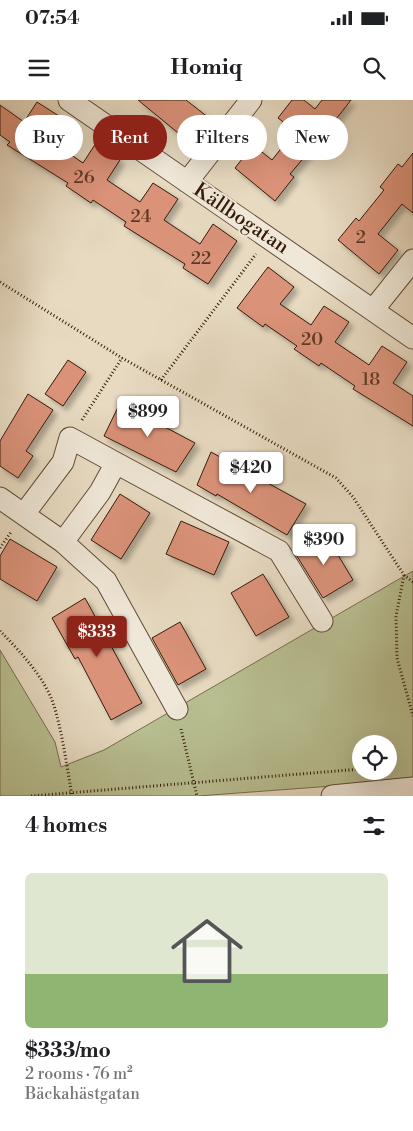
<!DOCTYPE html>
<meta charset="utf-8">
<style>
:root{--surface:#fff;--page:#f2f2f2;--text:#202124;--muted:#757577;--accent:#8f2418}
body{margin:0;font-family:"Libre Bodoni",serif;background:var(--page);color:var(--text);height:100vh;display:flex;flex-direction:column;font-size:19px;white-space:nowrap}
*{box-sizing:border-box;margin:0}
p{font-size:16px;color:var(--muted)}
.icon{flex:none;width:28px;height:28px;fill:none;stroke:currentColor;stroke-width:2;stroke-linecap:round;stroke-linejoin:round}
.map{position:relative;height:696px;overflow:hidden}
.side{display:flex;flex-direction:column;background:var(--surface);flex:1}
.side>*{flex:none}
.guide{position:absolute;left:15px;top:15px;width:384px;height:45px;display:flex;gap:10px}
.tools{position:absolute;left:352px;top:635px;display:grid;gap:10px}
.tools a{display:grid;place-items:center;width:45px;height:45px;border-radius:50%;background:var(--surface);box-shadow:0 5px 20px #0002;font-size:25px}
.price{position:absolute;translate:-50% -42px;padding:0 11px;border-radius:5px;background:#fff;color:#222;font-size:16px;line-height:32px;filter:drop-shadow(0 1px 2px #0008)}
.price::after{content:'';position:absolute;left:50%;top:30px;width:15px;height:11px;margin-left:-8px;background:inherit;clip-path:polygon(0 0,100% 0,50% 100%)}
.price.selected{background:var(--accent);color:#fff}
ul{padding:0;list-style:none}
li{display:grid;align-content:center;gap:10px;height:265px;padding:0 25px}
li span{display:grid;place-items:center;height:155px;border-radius:8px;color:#555}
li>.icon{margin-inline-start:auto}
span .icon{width:90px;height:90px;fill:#fffc;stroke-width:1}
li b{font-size:21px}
h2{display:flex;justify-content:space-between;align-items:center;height:60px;padding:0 25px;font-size:21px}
.chip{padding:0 18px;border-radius:22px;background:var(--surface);box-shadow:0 5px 20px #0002;font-size:18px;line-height:45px}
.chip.selected{background:var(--accent);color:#fff}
.status{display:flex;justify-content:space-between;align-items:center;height:35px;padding:0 25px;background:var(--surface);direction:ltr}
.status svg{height:14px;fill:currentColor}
header{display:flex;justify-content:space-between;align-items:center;height:65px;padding:0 25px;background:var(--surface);font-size:22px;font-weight:700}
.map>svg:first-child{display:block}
.park{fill:#b8bf91;stroke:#766d4d;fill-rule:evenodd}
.building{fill:#da9279;stroke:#351b09;filter:url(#shadow)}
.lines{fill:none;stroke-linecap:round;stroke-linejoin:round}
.street-casing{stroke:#624b37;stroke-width:23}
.path{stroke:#351b09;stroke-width:3;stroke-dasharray:1 2.5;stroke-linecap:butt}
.street{stroke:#efe7d7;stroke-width:21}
.labels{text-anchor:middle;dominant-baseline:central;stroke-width:4;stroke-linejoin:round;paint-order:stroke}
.number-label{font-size:18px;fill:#5e3925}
.street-label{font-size:20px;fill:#351b09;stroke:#efe7d7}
</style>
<div class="status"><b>07:54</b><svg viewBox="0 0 49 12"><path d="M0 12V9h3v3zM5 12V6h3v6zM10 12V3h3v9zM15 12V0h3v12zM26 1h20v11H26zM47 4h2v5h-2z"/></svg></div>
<header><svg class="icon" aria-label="menu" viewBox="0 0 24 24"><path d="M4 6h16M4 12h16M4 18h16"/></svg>Homiq<svg class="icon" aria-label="search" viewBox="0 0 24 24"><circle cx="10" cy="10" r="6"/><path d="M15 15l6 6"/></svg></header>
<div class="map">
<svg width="413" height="696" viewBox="0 0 413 696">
<defs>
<filter id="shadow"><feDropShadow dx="4.5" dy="4.5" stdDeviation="2.5" flood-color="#0004"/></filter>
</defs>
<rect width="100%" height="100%" fill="#e7dac1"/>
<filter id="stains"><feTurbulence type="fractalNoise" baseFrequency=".004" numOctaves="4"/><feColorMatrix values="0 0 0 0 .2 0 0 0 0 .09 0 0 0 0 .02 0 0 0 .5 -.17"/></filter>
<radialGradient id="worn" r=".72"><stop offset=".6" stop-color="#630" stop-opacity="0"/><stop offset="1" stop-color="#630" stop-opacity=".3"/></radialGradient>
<path class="park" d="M413,471v209l-215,16h-198v-146l55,92 6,25 43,-17zM361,644h28v27h-28z"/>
<path class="building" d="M138,0h48l23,18 -20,24z
M292,0h12l11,9 7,-9h29l-18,23 5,3 -19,24 -5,-4 -24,28 4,3 -19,24 -40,-33 18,-23 19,15 23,-29 -17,-13z
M37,2l25,16 -14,21 35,24 13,-20 24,17 -13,20 33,22 13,-19 25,16 -14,21 36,24 13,-20 24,17 -29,43 -25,-16 2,-4 -61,-38 2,-4 -33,-22 -2,3 -25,-17 2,-3 -61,-38 3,-3 -10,-7v-30l24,17z
M413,53v60l-11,-9 -24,30 20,16 -19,24 -41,-34 18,-22 3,3 25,-31 -4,-3 18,-23 4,3z
M268,167l26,20 -14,17 31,21 13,-19 25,16 -14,20 34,23 13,-19 25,16 -14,21 20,13v30l-60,-37 2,-3 -34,-23 -2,3 -25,-17 3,-3 -32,-22 -2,3 -26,-19z
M68,260l18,12 -23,34 -18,-12z
M28,294l25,16 -27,41 7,5 -15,22 -18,-12v-25z
M120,303l46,22 -1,2 30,16 -19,29 -72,-36z
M211,352l95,52 -19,31 -70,-41 -1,2 -19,-11z
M120,394l30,19 -29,46 -30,-19z
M181,421l48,21 -15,33 -48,-21z
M326,435l27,45 -30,18 -28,-45z
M10,439l47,28 -20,34 -37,-22v-23z
M263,474l26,43 -33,19 -25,-43z
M85,498l57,105 -31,17 -33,-63 -3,2 -23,-41z
M180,522l26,47 -28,16 -26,-47z"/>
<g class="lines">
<g class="street-casing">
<path id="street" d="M69,0l344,238
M187,82l64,-82
M373,210l40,-50
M116,363l163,88 43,70
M0,398l63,44 37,-50 16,-29 -46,-25 -7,24 -39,52
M63,442l43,39 71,128
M332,696l81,-8"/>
</g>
<path class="path" d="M0,182l122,76 214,120 17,19 51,78 9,7
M161,280l95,-126
M82,320l40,-62
M0,448l11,-16
M404,475l-8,41 1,42 16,58
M0,531c21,21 47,49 55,78 8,28 12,58 17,87
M181,629l16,67
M31,696l330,-27"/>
<use href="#street" class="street"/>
</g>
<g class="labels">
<g class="number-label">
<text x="84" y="77">26</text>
<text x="141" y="116">24</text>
<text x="361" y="137">2</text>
<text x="201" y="158">22</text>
<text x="312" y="239">20</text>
<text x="371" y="279">18</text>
</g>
<g class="street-label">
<text transform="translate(241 119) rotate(34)">Källbogatan</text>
</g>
</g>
<rect width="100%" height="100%" filter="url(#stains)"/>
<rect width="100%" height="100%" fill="url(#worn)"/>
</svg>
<div class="tools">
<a><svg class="icon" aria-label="locate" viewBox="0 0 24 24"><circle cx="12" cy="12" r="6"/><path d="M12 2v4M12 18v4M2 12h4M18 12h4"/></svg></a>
</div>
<b class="price" style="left:148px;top:338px">$899</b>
<b class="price" style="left:251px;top:394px">$420</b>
<b class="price" style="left:324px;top:466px">$390</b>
<b class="price selected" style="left:97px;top:558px">$333</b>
<div class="guide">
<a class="chip">Buy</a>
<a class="chip selected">Rent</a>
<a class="chip">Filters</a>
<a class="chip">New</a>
</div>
</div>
<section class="side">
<h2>4 homes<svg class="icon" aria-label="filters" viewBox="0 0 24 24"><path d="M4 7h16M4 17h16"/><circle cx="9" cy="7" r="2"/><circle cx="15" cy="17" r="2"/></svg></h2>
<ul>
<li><span style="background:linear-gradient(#dfe7d0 65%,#8fb573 0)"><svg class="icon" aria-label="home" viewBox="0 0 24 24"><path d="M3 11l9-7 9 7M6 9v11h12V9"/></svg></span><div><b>$333/mo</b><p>2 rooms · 76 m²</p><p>Bäckahästgatan</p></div></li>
</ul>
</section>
